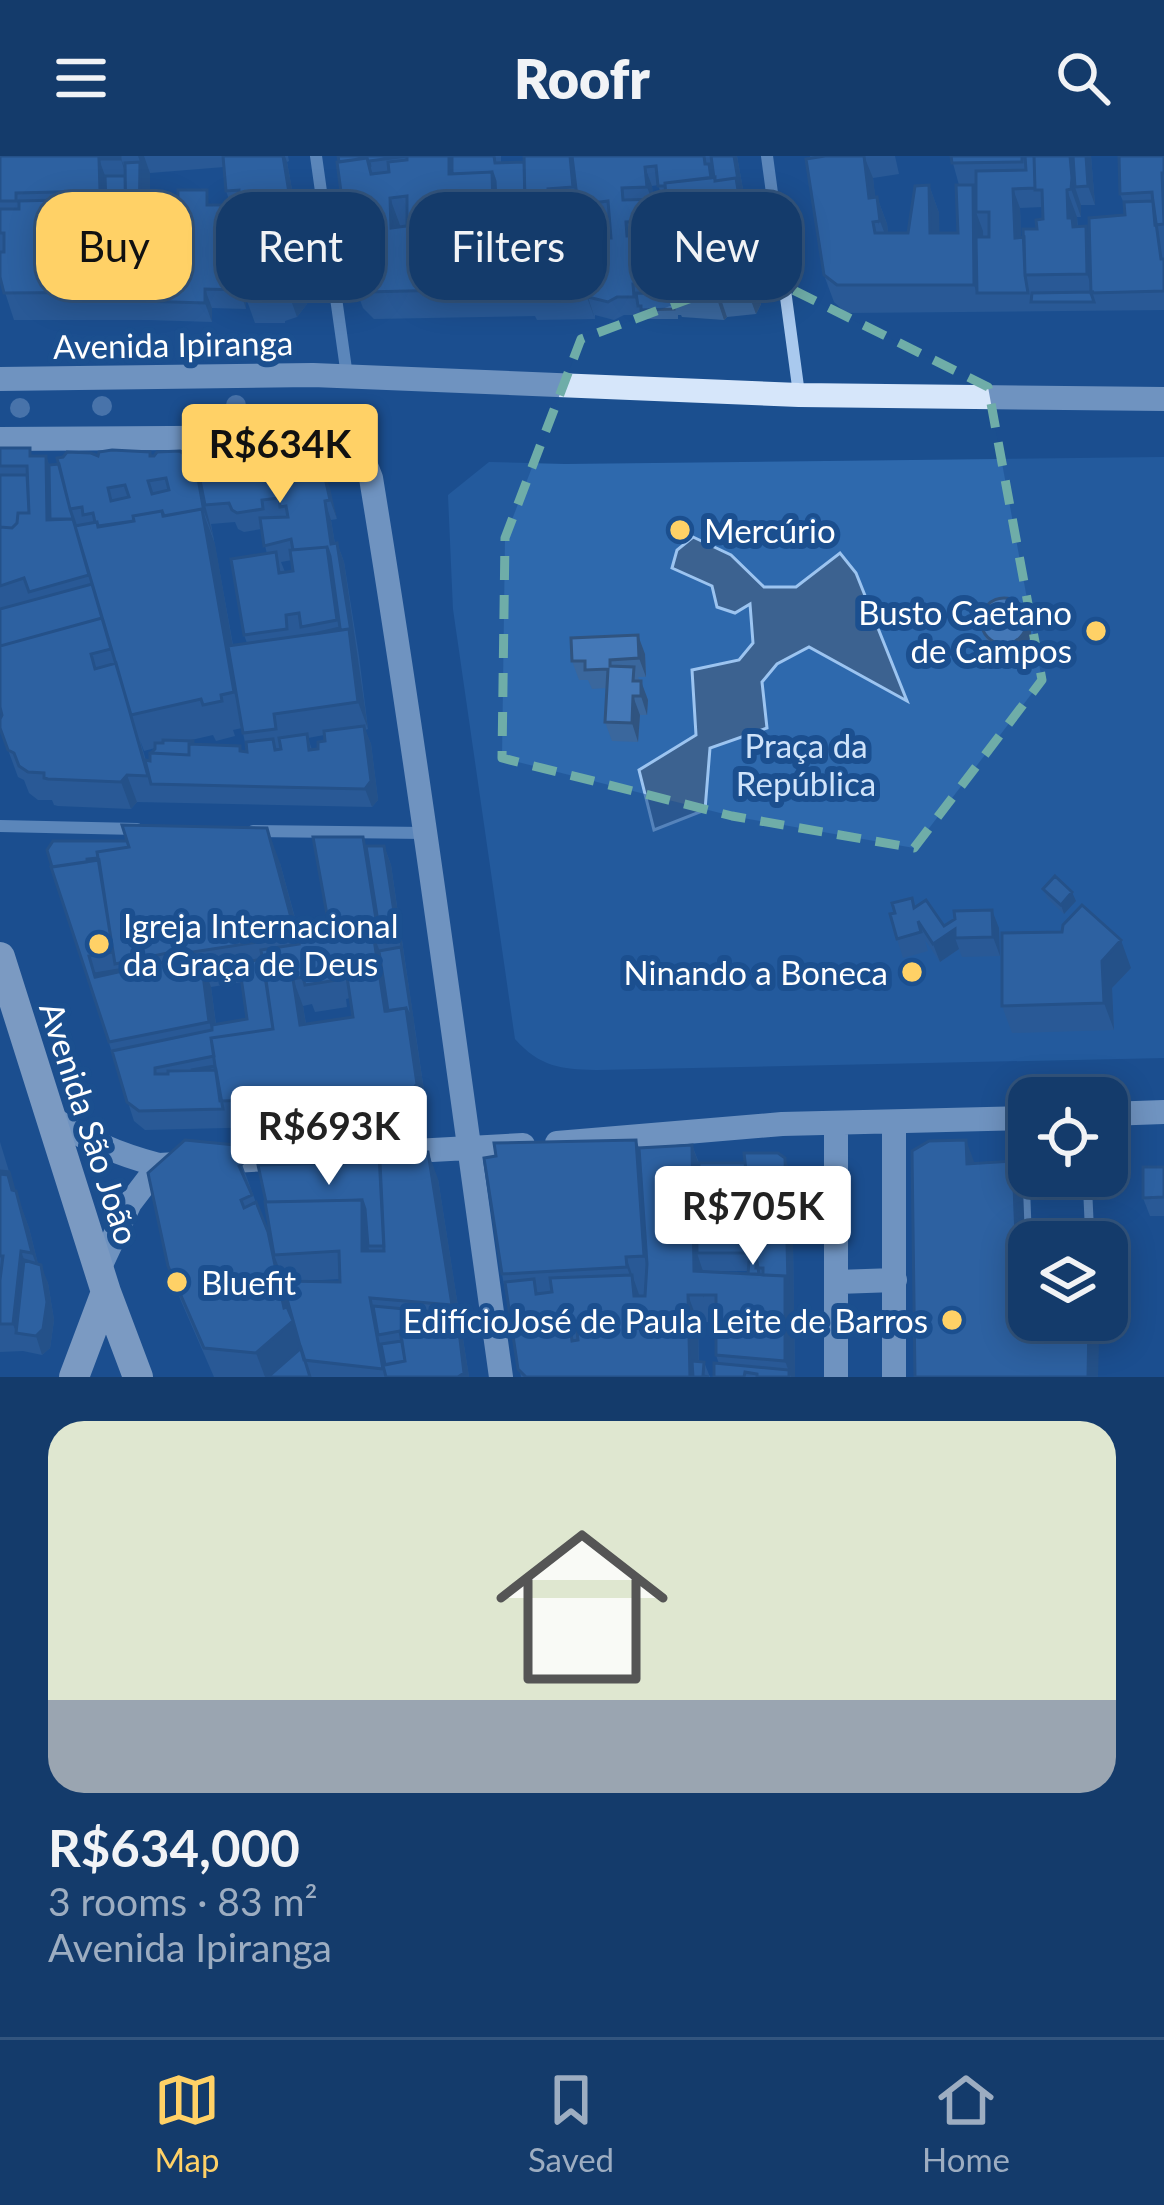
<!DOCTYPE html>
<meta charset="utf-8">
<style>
:root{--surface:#143b6b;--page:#214673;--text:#f1f3f6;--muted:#9dadc1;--line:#33557e;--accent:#ffd166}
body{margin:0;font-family:Lato,sans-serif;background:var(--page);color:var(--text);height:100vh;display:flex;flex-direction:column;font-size:45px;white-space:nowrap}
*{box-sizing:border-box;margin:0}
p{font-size:39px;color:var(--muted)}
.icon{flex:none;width:66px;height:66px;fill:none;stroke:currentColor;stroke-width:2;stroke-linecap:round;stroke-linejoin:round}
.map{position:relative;height:1221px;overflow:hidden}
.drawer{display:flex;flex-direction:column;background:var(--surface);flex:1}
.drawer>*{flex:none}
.banner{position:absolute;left:36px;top:36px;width:1092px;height:108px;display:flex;gap:24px}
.tools{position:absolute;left:1008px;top:921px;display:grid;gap:24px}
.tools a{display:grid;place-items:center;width:120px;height:120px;border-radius:24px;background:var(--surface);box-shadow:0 6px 30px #0003,0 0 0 3px var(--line);font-size:60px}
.price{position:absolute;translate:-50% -102px;padding:0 27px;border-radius:12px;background:#fff;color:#222;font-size:39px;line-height:78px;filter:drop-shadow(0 3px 6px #0008)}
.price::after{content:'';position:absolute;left:50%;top:72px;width:36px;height:27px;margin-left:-18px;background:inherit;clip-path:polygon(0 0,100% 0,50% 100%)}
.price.on{background:var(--accent);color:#111}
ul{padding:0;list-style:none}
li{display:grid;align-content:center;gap:24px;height:636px;padding:0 48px}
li+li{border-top:3px solid var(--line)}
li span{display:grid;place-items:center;height:372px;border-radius:36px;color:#555}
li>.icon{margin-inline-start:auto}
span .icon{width:216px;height:216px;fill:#fffc;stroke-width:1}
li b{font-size:51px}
.chip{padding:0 42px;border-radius:36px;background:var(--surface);box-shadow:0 6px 30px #0003,0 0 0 3px var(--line);font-size:42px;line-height:108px}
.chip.on{background:var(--accent);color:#111}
header{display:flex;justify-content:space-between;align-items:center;height:156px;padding:0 48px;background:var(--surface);font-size:54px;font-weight:800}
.tab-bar{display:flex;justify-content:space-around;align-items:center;height:168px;border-top:3px solid var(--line);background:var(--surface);font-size:33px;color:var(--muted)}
.tab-bar a{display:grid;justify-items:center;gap:6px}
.tab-bar .on{color:var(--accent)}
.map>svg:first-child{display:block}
.green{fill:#2e69ad}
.water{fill:#3c6290;stroke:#9cc4f0;stroke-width:3}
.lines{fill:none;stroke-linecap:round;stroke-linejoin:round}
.lane{stroke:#a9c9ee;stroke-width:9}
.street{stroke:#a9c9ee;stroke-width:12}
.secondary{stroke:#d6e6fa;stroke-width:24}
.primary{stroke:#f0f6ff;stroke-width:30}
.tree{fill:#7ea0ca}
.wall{fill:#3a679d;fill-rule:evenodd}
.shaded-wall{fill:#305480}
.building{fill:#4478b7;stroke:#305480;stroke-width:3;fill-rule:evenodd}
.marked{fill:none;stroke:#6fada8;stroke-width:9;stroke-dasharray:24 15;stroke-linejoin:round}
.poi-dot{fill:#ffd166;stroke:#1b4f8f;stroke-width:4.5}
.labels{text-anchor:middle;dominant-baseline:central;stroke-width:12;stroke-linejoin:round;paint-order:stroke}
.street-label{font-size:33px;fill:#fff;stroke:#1b4f8f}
.poi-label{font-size:33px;fill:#fff;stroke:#1b4f8f;text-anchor:start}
.park-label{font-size:33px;fill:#cfe3fa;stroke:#1b4f8f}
</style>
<header><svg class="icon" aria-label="menu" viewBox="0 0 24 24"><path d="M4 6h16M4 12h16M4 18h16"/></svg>Roofr<svg class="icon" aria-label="search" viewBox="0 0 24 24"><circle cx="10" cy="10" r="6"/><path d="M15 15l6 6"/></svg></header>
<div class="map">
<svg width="1164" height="1221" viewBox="0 0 1164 1221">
<rect width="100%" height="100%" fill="#1b4f8f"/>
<path class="green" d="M1164,301v601l-568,12c-35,-1 -56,-3 -81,-31l-62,-430 -5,-114 41,-33 76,2z"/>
<path class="water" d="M693,381l38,18 33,32h32l44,-34 16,20 51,128 -98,-54 -32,17 -15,18 5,46 -57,20 -5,62 -51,20 -15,-60 57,-35 -4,-65 47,-10 14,-17 -3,-39 -15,9 -18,-6 -5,-21 -40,-18 5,-18z"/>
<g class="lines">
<path class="lane" d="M1023,967l6,156
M1087,1020l3,66"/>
<path class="street" d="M316,0l31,220
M767,0l32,238
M0,670l137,3
M253,675l172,2"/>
<path class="secondary" d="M0,223l313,-4 486,20 365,4
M0,283l338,-2c20,4 26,23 33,41 49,299 88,599 130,899
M1107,958l57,-2
M51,961c33,23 69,38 108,48l364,-20
M557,987l225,-19 247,-6
M99,1113l31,-66 29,-38
M837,1126l58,-2
M836,1221v-254
M894,1221v-255"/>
<path class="primary" d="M0,801l106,335 32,85
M74,1221l32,-85"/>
</g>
<g class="tree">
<circle cx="236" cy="249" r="10"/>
<circle cx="102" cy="250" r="10"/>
<circle cx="20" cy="252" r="10"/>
</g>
<path class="wall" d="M0,0h288l1,5 -2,1 23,128 -3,14 -10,13 -12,4v2h-30l-9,-25v11l-34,-1v14l-63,-2h-135l-14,-43zM224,11l2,24 5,14h-19l-35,55h-9l-7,-23h-12l1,-64z
M338,0h163v7l23,-1v-6h213l11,61 7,19 5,33 -3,4 4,31 -5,10 -29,3 -3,3 -42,-3 -1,-2h-3v4h-33l-2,-4h-19l-10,5 -19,-5v4l-58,1 -2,-4 -161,3 -11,-11 -10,-27zM658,29l5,14h-10l-1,-13zM581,58l3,9 26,-3 1,18 -29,4 -24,-10v-16zM502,61h11v8h-10z
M810,0h85l4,18 -26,4 2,19h2l10,27 1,9h20l21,-48 10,28v20h19l1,-48 -8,-29h140l4,49h-14v12h-4l1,10 11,8 36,-20v-9l-5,-12 44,-38v154l-318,3 -12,-11 -10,-27zM1042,51l1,12 -6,10 -16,8 -1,-29z
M0,292l33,8h13l3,9 49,-9 52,-4 1,4 46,9 86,-4 40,8 14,50 -6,1 4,24 2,-1 7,19 15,94 9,73 -3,1 6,14 7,56 -6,7 -235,-5 -6,7 -73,-3 -4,-1 -2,-5h-14l-9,-7 -5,-13 -6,-3 -18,-49 2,-13 -2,-8zM235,366l3,7 6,3 17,-3 6,25 -23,81 3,8 -14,2 -22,-121zM292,404l1,11 -8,1 -4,-10zM242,572l5,24 -53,-8 -7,-3 26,-6 3,6 19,-5 -2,-6zM324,579l1,6 -7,8 -6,1 -4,-12zM140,584l4,11 11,-3 -5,13h-4z
M1031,473v8l-9,13 -7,3 -15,-1 -13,-9 -3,-10z
M645,498l1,23h-8l10,23 -1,15h-7l-2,27 -26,-1 -7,-19 2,-34 -15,1 -4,-9h-9l-7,-19z
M366,690h18l7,19 36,246 -10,12 -272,7 -11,-9 -87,-271 233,13 17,62 31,-5zM242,826l5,37 -31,5 -5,-37zM350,842l3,19 -47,7 -3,-18 9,-2 3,8 32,-5 -1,-8z
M1043,733l33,12 -12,13 -17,-16z
M912,742l3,9 29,19 55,2 1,28 -38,1 -3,-8 -19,13 -15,-22 3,11 -25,7 -6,-19 -2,-26z
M1131,812l-19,20 2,42 -102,3 -10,-27z
M0,986l15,49 14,37 9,36 10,19 6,37 -4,28 -8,7 -19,-4 -23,1z
M235,989l20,55v3l17,41 166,-65 31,198h-255l-33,-76 -13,-35zM340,1123v3l-45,-1 27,-1z
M692,989l7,18 93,14 3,200h-81l5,-13 -3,-9v-33h-18l1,39 5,1 6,15h-189l-19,-103 137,-126zM752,1074h7v9h-7zM705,1115h43v3z
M1164,1011v49h-14l-7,-18z"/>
<path class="shaded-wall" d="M120,0l15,38 -5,38 9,25v-8l10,27 -7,25 -11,-52 -3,-67z
M138,0h6l6,17v17z
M283,0h2l2,6 23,128 -3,14 -10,13 -10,-28z
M734,0h3l11,61 7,19 5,33 -3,4 4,31 -5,10 -10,-27z
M864,0l9,22 6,47 -10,-27z
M1070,0h7l-2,31 6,18v12l-10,-28z
M1086,0h5l4,49 -7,-19z
M99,3l13,36 -4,46 -3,-9 -2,-33 -3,-8z
M140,6l10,28 -1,70 -10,-28z
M645,11l7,19 2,19 -7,-18z
M492,16l10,26 -6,1 6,18 1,18 -10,-27z
M929,29l10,28 1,48 -10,-28z
M973,29l10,27h-7l7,19 1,62h-7l-3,-8z
M548,33l10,27v31l-10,-27z
M1013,33l7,19 2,48 -7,-18z
M1067,34l10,27 1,16 -10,-15z
M877,41l10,27 3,24 -10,-27z
M390,42l10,27 1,30 -10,-27z
M239,61l7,18 -3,25 3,9v40l-6,-19z
M493,62l10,27 -5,53 -3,-9z
M1086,70l10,28 -2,39 -7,-19z
M578,76l10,28v37l7,22 -10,-27z
M161,81l7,19v23l-7,-19z
M205,133l7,19v14l-7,-19z
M718,134l9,27 -3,3 -9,-27z
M46,300l10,27 -6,45 -3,-8z
M194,300l10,27 1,22 9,34 -10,-27z
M323,313l7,19 7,31 -7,-19z
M325,345l6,19 7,43 -7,-19z
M202,353l13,35 32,183 -13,-35z
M337,387l7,19 24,167 -10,-27z
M1028,463l3,10v8l-9,13 -4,-10z
M638,479l7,19 1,23 -7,-19z
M641,525l7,19 -1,15 -6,-19z
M633,540l7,19 -2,27 -6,-19z
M364,570l7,18 7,56 -6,7 -7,-18z
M127,619l10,27 -6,7 -10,-27z
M267,672l13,35 29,108 -13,-35z
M384,690l7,19 13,91 -6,-18z
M1072,736l4,9 -12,13 -3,-9z
M992,754l7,18 1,28 -7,-19z
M955,773v9l4,11 -19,13 -7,-18z
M373,777l10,27 10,69 -8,-18z
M1121,784l10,28 -19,20 2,42 -10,-27 -2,-42z
M401,791l3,10 23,154 -10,12 -10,-27 -1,-88z
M201,803l10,28 8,62 -10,-27z
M293,823l10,27 7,46 -10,-27z
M636,984l13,35 8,116 -13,-35z
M966,984l10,27 -9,-3z
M692,989l10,28 -5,80 6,18 1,27 -10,-27z
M428,996l10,27 31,198h-8l-3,-54 -6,-18z
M785,1002l7,19 3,200h-4l-6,-16z
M1013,1005l10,27 6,153 -10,-27z
M19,1044l10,28 13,52 -10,-27z
M362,1044l10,27 -4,19 4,12 -10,-7z
M745,1056l7,18v23l-7,-14z
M268,1076l8,22 -2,1 10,25 22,80 -24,17h-17l-9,-24 28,-45z
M21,1095l10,28 -15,54 -3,-9z
M626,1101l16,46 -8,-7 -1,-11 -6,-18z
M41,1109l7,18 6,37 -4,28 -8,7 -6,-19z
M688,1139l10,27 1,55h-9z
M1089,1164h1l9,22 -1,35h-10z"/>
<path class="building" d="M0,0h120v3h-21l1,32 -84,2v8h-16z
M223,0h60l8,49 -3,-8 -38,5 1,14 -12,1 1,73 -35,-1v14l-63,-2 1,-64h18v23h16l1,-70h29v15h32v-15l-13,1z
M338,0h69l-38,5 1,6 -3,-9 -28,4z
M407,0h42v18l43,-2 1,36h-10v10h10l2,71 -131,3 -11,-11 -16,-119 30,-4 4,16 18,-2 -1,-10 19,-2zM407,40v30l-16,2 -1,-30z
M452,0h42l1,7 29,-1 3,130 2,5 -31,1 -2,-73h17v-27l-17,1 -1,-18 -3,-9 -40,2z
M524,0h46l3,31 -25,2v31h-14v13l44,-1 7,60h-58z
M572,0h132l1,8h4l2,14 -46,5v3h-7l-2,-20 -11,1 2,20 -25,1 1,12 43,-1 6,85h-39l1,13h-17l-9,5 -20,-5 -7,-59h30l-3,-37 -30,4zM647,65v15h-20l-1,-14z
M711,0h23l5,30 -3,-8 -20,3 -2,-3z
M825,0h39l5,42 8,-1 3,24 -7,1 2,11h33l7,-47 14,-1 1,48h28l-2,-48h17l1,100h-137l-13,-10 -18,-116z
M951,0h71v6l-70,1z
M1025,0h9l1,32 -22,1 2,49 9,-1 1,38 3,18h-51l-1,-56h13v-25h-13v-41l50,-1z
M1034,0h36l2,22 -1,11 -4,1 1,28h4l1,9 13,-1 1,48 -62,1 -2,-46h14l-1,-9 7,-1 -1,-29h-7z
M1073,0h13l2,30 -13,1z
M1119,0h45v17h-2l2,51 -9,1 -3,-33 -32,2z
M140,6l-1,70h-9l1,17h8v43l-135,1 -4,-16v-25h4v-19h-4v-24h19v-8l84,-2 2,33h21l-1,-69z
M105,20h20l1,56h-19z
M715,21v4l21,-3 5,30 4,1 5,32 -3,5 4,31 -5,10 -28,3 -3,3 -43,-3 -7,-107z
M288,41l12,65 -3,15 -10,12 -12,4v3h-29l-1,-55 9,-1v-8l-5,-3 -2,-6 5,-5 -2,-16z
M1153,45l8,58h3v32l-73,2 -2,-75 36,-3 -1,-13z
M242,70h6l5,14 -8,1v18l-2,1z
M1094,136l-3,1 3,9h-63l1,-9z
M636,137l37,1 4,11h-3v4l-33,1v-4h-3z
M0,292h30v8h16l1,64 26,-1 16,56 -60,17 -5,-14 -24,8v-59l12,1 5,-5 1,-10h11l-2,-47h-27z
M112,294l38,2v4h4l3,-4 23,-1 6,5h8l10,56 -2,-3 -38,7 -2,-5 -29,5 1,5 -36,5 -1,-4h-2l-2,-9 -10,2 -1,-8 -12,2 -13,-51 6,-1 4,-5 24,1 7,3 1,-4zM166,322l3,12 -17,4 -4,-13zM125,329l4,12 -18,4 -3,-13z
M225,302h57l-1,3h23l19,8 7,31 -5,1 6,43 6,-1 15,95 -3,-9 -35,5 26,-6 -10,-72 -3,-9 -34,3 -2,-11 -27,7 -4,-28 28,-1 -2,-11 -6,1 -1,-9 -17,2 1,9 -26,4 -5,-3 -3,-7 -24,2 -8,-40 29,-3z
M59,308l11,45 6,18 -3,-8h-23l-1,-54z
M0,319h27l2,38h-11l-1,10 -5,5 -12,-1z
M202,353l32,183 -13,3 1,6 -19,4 -2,-6 -70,16 -56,-189 22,-4 1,5 36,-6 -1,-5 29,-5 1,5z
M327,391l10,73 -36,7 -2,-14 -13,2 1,14 -43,6 -13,-76 45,-7 3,21 14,-2 -3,-21z
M92,428l10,34 -102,28v-37z
M981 465a23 23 0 1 1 46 0a23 23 0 1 1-46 0Z
M102,462l9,31 -20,5 4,15 21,-6 32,113 -21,-1 -6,7 -73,-3 -4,-1v-5l-16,-1 -9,-6 -5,-13 -6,-3 -8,-22v-9l2,-4 -2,-8v-61z
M349,473l9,73 -84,12 2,15 -33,4 -15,-87z
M638,479l1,23 -29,2v6l24,1 -1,14h8v15h-8l-1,27 -27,-1 3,-53 -23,1v-9h-13l-1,-23z
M364,570l7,55 -6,8 -214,-5 -6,-24 5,1v-8l39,2v-11l51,2v5l7,1 -1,-10 27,-3 2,11 6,-1 -2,-11 28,-4 2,16 9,-1v-7l7,-1 -1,-10z
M163,584l30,1v3h-4v11l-38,-2 4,-4v-6h8z
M122,669l145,3 29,108 -129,20v-3l-52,11 -18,-112 32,-5z
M313,681h50l15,95 -5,1 12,78 21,-3 11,76 -10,12 -187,5 -9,-63 62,-9 -12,-79 38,-6 -5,-18 34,-6zM346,814l7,47 -53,8 -7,-46 10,-2 2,8 32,-5 -1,-8z
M53,685h74l2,6 -32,5 1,6 -11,1v3l-35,5 -5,-17z
M366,690h18l14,92 -17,3z
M99,704l14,92 -24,4 6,21 74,-16 1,3 31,-5 8,63 -100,20 -58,-175z
M1055,720l17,16 -11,13 -18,-16z
M912,742l2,10 12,-8 18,26 11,-7 -1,-8 38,-1 1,27 -38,1v-9l-22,15 -15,-23 3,11 -24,7 -7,-25 5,-1 -3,-10z
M1082,749l39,35 -19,21 2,42 -102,3v-73l60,-1 1,-7z
M401,791l12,78 -7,-17 -18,3 -9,-60z
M263,803l10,70 -62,9 3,18 -59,12v6h13v-3l48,-1 7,39 -84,2 -12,-9 -15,-51 100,-21v-5l35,-6 -8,-56z
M118,814v2l-22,5 -1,-3z
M215,910l1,4h-25z
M185,984l50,5 7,19 -3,2 13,29 -11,5 3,8 12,-6 12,30 16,76 3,-1 6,14 -37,32 -52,-5 -36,-82 -20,-93z
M636,984l8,116 -18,1 1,10 -125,7 -18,-116 12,-2 -2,-13z
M966,984l1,24 46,-3 6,153h10v6h60l-1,57h-173l-3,-226 17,-10z
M692,989l2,126 91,5v85l-69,-6v-60h-28l2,82h-164l-8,-8 -13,-87 29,-3 2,15 16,-2 -2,-14 82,-3 2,21h11l2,-32 -8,-116zM576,1167l2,17 -6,1 -2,-17z
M428,996l24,153 -82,-7 13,71 -79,-9 -22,-79 58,1 -1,-31 -65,4 -9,-53 97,-2v51h22l-5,-97z
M744,997h34l7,5 3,126 -3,-8 -22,-1v-7h-7l1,-15h-60l-1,-82 50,-1zM745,1056h14v27h-14z
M380,1006l4,84h-16l-3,-37 -3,-9 -96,2 -8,-37z
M699,1007h46l1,7h-47z
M1143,1011h21v30l-21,1z
M0,1015l9,1 5,18 -6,-15 -8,-1z
M0,1018l8,1 4,15 4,1 16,62 -11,-2 -8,73h-13v-44l3,-24h-3z
M24,1104l17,5 6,37 -4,27 -7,7 -20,-3z
M749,1106h8l2,12h-11z
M373,1150l84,8 7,59 -6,4h-72l-3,-12 22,-4 -5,-30 -22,4z
M402,1185l3,20 -20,4 -4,-21z
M301,1192l9,29h-42z
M692,1205l12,1 -1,14 6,1h-16z
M714,1207l75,7v7h-32v-3l-12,-2 -1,5h-30z"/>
<path d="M0 0H1164V1221H0ZM759,117l229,114 54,293 -128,168 -182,-32 -230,-58 3,-220 76,-199z" fill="#1b4f8f" fill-opacity=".55" fill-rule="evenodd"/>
<path class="marked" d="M759,117l229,114 54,293 -128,168 -182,-32 -230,-58 3,-220 76,-199z"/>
<g class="poi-dot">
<circle cx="680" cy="374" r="12"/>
<circle cx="1096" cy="475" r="12"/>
<circle cx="99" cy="788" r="12"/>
<circle cx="912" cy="816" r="12"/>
<circle cx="177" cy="1126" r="12"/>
<circle cx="952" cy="1164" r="12"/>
</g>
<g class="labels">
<g class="street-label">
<text transform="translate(173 188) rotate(-1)">Avenida Ipiranga</text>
<text transform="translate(90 967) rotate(72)">Avenida São João</text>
</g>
<g class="poi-label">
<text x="704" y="374">Mercúrio</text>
<text x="1072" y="456" text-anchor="end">Busto Caetano<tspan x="1072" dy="38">de Campos</tspan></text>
<text x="123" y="769">Igreja Internacional<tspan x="123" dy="38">da Graça de Deus</tspan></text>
<text x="888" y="816" text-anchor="end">Ninando a Boneca</text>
<text x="201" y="1126">Bluefit</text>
<text x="928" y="1164" text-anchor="end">EdifícioJosé de Paula Leite de Barros</text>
</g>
<g class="park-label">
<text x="806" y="589">Praça da<tspan x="806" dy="38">República</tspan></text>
</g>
</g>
</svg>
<div class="tools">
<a><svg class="icon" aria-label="locate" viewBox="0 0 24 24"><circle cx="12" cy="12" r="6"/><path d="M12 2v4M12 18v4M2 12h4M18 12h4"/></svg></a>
<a><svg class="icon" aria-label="layers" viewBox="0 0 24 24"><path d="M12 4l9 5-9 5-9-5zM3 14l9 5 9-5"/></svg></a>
</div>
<b class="price on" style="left:280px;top:350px">R$634K</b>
<b class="price" style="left:329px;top:1032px">R$693K</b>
<b class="price" style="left:753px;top:1112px">R$705K</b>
<div class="banner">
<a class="chip on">Buy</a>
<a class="chip">Rent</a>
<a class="chip">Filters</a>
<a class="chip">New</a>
</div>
</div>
<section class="drawer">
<ul>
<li><span style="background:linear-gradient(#dfe7d0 75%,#9aa5b1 0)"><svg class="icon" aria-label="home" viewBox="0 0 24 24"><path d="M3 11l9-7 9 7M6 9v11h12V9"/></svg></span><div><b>R$634,000</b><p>3 rooms · 83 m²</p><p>Avenida Ipiranga</p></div></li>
</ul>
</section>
<nav class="tab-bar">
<a class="on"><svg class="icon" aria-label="map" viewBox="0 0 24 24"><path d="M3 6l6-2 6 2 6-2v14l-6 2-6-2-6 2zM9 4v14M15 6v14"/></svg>Map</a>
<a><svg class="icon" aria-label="saved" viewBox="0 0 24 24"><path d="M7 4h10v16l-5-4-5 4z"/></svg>Saved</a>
<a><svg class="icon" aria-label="home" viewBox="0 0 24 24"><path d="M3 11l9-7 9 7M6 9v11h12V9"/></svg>Home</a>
</nav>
